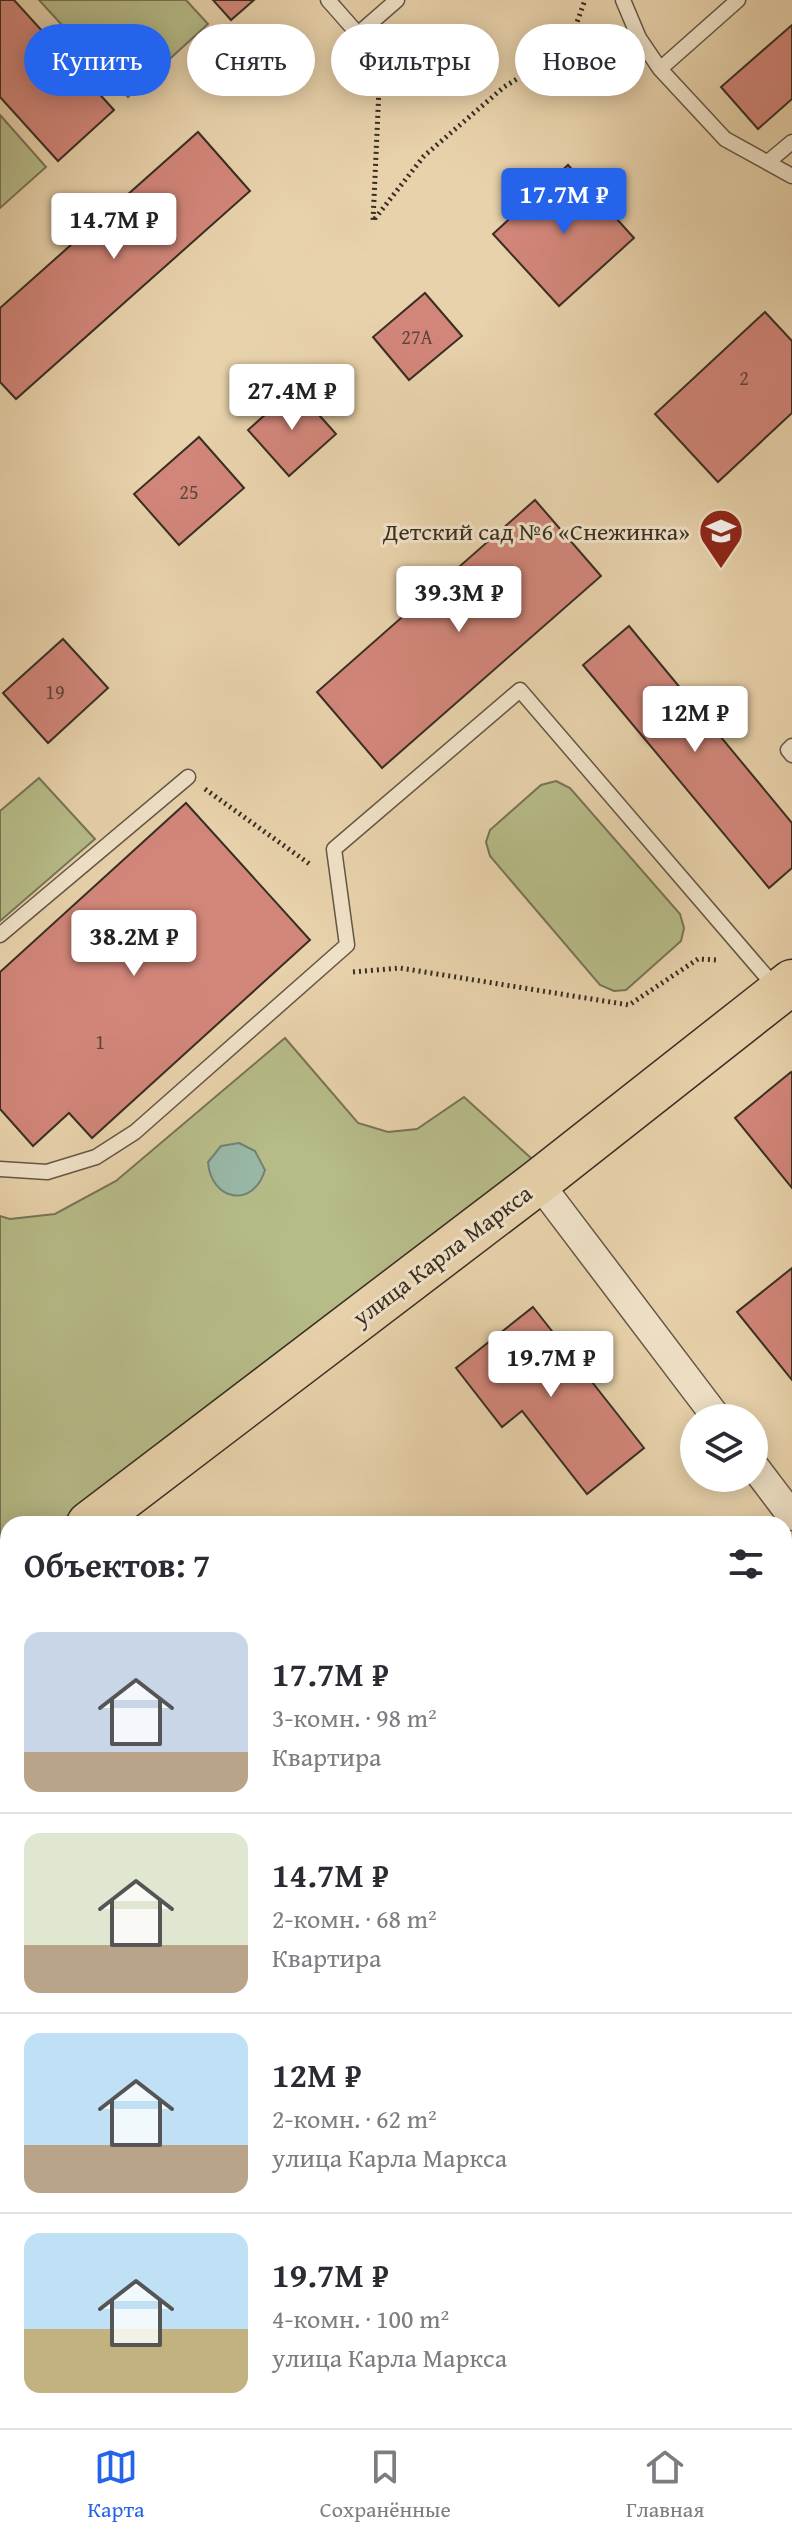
<!DOCTYPE html>
<html lang="ru">
<meta charset="utf-8">
<style>
:root{--surface:#fff;--page:#f2f2f3;--text:#2b2b33;--muted:#7c7c81;--line:#e1e1e2;--accent:#2563eb}
body{margin:0;font-family:"Gentium Book Plus",serif;background:var(--page);color:var(--text);height:100vh;display:flex;flex-direction:column;font-size:30px;white-space:nowrap}
*{box-sizing:border-box;margin:0}
p{font-size:26px;color:var(--muted)}
.icon{flex:none;width:44px;height:44px;fill:none;stroke:currentColor;stroke-width:2;stroke-linecap:round;stroke-linejoin:round}
.map{position:relative;flex:1;overflow:hidden}
.panel{position:absolute;left:0px;top:1516px;width:792px;height:912px;display:flex;flex-direction:column;background:var(--surface);border-radius:24px 24px 0 0;box-shadow:0 4px 20px #0003}
.panel>*{flex:none}
.banner{position:absolute;left:24px;top:24px;width:744px;height:72px;display:flex;gap:16px}
.fabs{position:absolute;left:680px;top:1404px;display:grid;gap:16px}
.fabs a{display:grid;place-items:center;width:88px;height:88px;border-radius:50%;background:var(--surface);box-shadow:0 4px 20px #0003;font-size:40px}
.price{position:absolute;translate:-50% -68px;padding:0 18px;border-radius:8px;background:#fff;color:#222;font-size:26px;line-height:52px;filter:drop-shadow(0 2px 4px #0008)}
.price::after{content:'';position:absolute;left:50%;top:48px;width:24px;height:18px;margin-left:-12px;background:inherit;clip-path:polygon(0 0,100% 0,50% 100%)}
.price.active{background:var(--accent);color:#fff}
ul{padding:0;list-style:none}
li{display:flex;align-items:center;gap:24px;height:200px;padding:0 24px}
li+li{border-top:2px solid var(--line)}
li span{display:grid;place-items:center;flex:none;width:224px;height:160px;border-radius:16px;color:#555}
li>.icon{margin-inline-start:auto}
span .icon{width:96px;height:96px;fill:#fffc;stroke-width:1}
li b{font-size:34px}
h2{display:flex;justify-content:space-between;align-items:center;height:96px;padding:0 24px;font-size:34px}
.pill{padding:0 28px;border-radius:36px;background:var(--surface);box-shadow:0 4px 20px #0003;font-size:28px;line-height:72px}
.pill.active{background:var(--accent);color:#fff}
.menu{display:flex;justify-content:space-around;align-items:center;height:112px;border-top:2px solid var(--line);background:var(--surface);font-size:22px;color:var(--muted)}
.menu a{display:grid;justify-items:center;gap:4px}
.menu .active{color:var(--accent)}
.map>svg:first-child{display:block}
.green{fill:#b6bb88;stroke:#777456;stroke-width:2}
.water{fill:#98b8a6;stroke:#728172;stroke-width:2}
.building{fill:#d2867a;stroke:#382e23;stroke-width:2}
.lines{fill:none;stroke-linecap:round;stroke-linejoin:round}
.service-casing{stroke:#645745;stroke-width:17}
.minor-casing{stroke:#645745;stroke-width:31}
.primary-casing{stroke:#382e23;stroke-width:47}
.path{stroke:#382e23;stroke-width:5;stroke-dasharray:2 4;stroke-linecap:butt}
.service{stroke:#f0e2c8;stroke-width:14}
.minor{stroke:#f0e2c8;stroke-width:28}
.primary{stroke:#e8d2ab;stroke-width:44}
.labels{text-anchor:middle;dominant-baseline:central;stroke-width:6;stroke-linejoin:round;paint-order:stroke}
.number-label{font-size:20px;fill:#5e4439}
.poi-label{font-size:24px;fill:#382e23;stroke:#f0e2c8;text-anchor:end}
.street-label{font-size:24px;fill:#382e23;stroke:#f0e2c8}
</style>
<div class="map">
<svg width="792" height="2428" viewBox="0 0 792 2428">
<rect width="100%" height="100%" fill="#e8d2ab"/>
<filter id="stains"><feTurbulence type="fractalNoise" baseFrequency=".0025" numOctaves="4"/><feColorMatrix values="0 0 0 0 .2 0 0 0 0 .09 0 0 0 0 .02 0 0 0 .5 -.17"/></filter>
<radialGradient id="worn" r=".72"><stop offset=".6" stop-color="#630" stop-opacity="0"/><stop offset="1" stop-color="#630" stop-opacity=".3"/></radialGradient>
<path class="green" d="M39,0h147l22,24 -80,73z
M0,115l46,52 -46,41z
M39,778l56,61 -95,82v-110z
M556,781l14,7 110,126 4,14 -3,13 -55,49 -12,1 -14,-6 -110,-129 -4,-14 4,-12 51,-45z
M285,1038l73,85 30,9 29,-3 47,-32 68,62 -475,365h-49v38l-8,6v-352l10,3 45,-5 61,-33z"/>
<path class="water" d="M239,1143l16,8 10,19c-12,39 -54,31 -57,-8l13,-16z"/>
<path class="building" d="M0,0h14l100,110 -56,51 -58,-64z
M213,0h41l-23,20z
M792,25v74l-34,30 -37,-42z
M198,132l52,59 -234,208 -16,-17v-74z
M568,165l66,73 -75,68 -66,-72z
M425,293l37,43 -53,44 -36,-43z
M765,312l27,29v72l-74,69 -63,-68z
M295,388l41,46 -47,42 -41,-46z
M199,437l45,51 -65,57 -45,-51z
M535,500l66,76 -219,192 -65,-76z
M629,626l163,197v45l-23,20 -186,-223z
M63,639l45,49 -60,55 -45,-50z
M186,803l124,137 -218,198 -23,-25 -36,33 -33,-37v-137z
M791,1072l1,2v114l-57,-70z
M792,1268v112l-55,-68z
M533,1307l111,141 -57,46 -65,-83 -20,16 -46,-59z
M784,1625l8,9v59l-8,7z
M8,1685v47l-8,-8v-31z
M792,1871v105l-3,2 -5,-6v-94z
M8,2019v80l-8,7v-80z
M0,2309l8,8v78l-8,8z
M413,2420h127l-9,8h-127z"/>
<g class="lines">
<g class="service-casing">
<path id="service" d="M328,0l30,34 39,-34
M623,0l16,38 21,31 65,70 67,37
M660,69l78,-69
M768,162l24,-20
M792,746l-4,4 4,5
M0,935l188,-158
M0,1169l47,3 49,-15 39,-25 212,-187 -13,-96 186,-159 257,299"/>
</g>
<g class="minor-casing">
<path id="minor" d="M538,1182l179,236
M754,1466l38,50"/>
</g>
<g class="primary-casing">
<path id="primary" d="M89,1524l449,-342 254,-200
M0,1595l8,-7
M784,1782l8,-7
M67,2428l9,-8"/>
</g>
<path class="path" d="M381,44l-8,177 51,-65 80,-69 64,-40 17,-47
M205,789l106,76
M353,972l47,-4 229,37 69,-46 20,1"/>
<use href="#service" class="service"/>
<use href="#minor" class="minor"/>
<use href="#primary" class="primary"/>
</g>
<defs>
<g id="school-pin" transform="scale(2.3)"><path d="M0 17L-7.5 6A9.5 9.5 0 1 1 7.5 6Z" fill="#8f2418" stroke="#f0e2c8"/><path d="M0-5L7-2L0 1L-7-2ZM-4 1L0 2.5L4 1V4Q0 6-4 4Z" fill="#fff"/></g>
</defs>
<g fill-rule="evenodd">
<use href="#school-pin" x="721" y="531"/>
</g>
<g class="labels">
<g class="number-label">
<text x="417" y="336">27А</text>
<text x="744" y="377">2</text>
<text x="189" y="491">25</text>
<text x="55" y="691">19</text>
<text x="100" y="1041">1</text>
</g>
<g class="poi-label">
<text x="690" y="531">Детский сад №6 «Снежинка»</text>
</g>
<g class="street-label">
<text transform="translate(442 1255) rotate(-37)">улица Карла Маркса</text>
</g>
</g>
<rect width="100%" height="100%" filter="url(#stains)"/>
<rect width="100%" height="100%" fill="url(#worn)"/>
</svg>
<div class="fabs">
<a><svg class="icon" aria-label="layers" viewBox="0 0 24 24"><path d="M12 4l9 5-9 5-9-5zM3 14l9 5 9-5"/></svg></a>
</div>
<b class="price active" style="left:564px;top:236px">17.7M ₽</b>
<b class="price" style="left:114px;top:261px">14.7M ₽</b>
<b class="price" style="left:292px;top:432px">27.4M ₽</b>
<b class="price" style="left:459px;top:634px">39.3M ₽</b>
<b class="price" style="left:695px;top:754px">12M ₽</b>
<b class="price" style="left:134px;top:978px">38.2M ₽</b>
<b class="price" style="left:551px;top:1399px">19.7M ₽</b>
<div class="banner">
<a class="pill active">Купить</a>
<a class="pill">Снять</a>
<a class="pill">Фильтры</a>
<a class="pill">Новое</a>
</div>
<section class="panel">
<h2>Объектов: 7<svg class="icon" aria-label="filters" viewBox="0 0 24 24"><path d="M4 7h16M4 17h16"/><circle cx="9" cy="7" r="2"/><circle cx="15" cy="17" r="2"/></svg></h2>
<ul>
<li><span style="background:linear-gradient(#c9d6e8 75%,#b9a48a 0)"><svg class="icon" aria-label="home" viewBox="0 0 24 24"><path d="M3 11l9-7 9 7M6 9v11h12V9"/></svg></span><div><b>17.7M ₽</b><p>3-комн. · 98 m²</p><p>Квартира</p></div></li>
<li><span style="background:linear-gradient(#dfe7d0 70%,#b9a48a 0)"><svg class="icon" aria-label="home" viewBox="0 0 24 24"><path d="M3 11l9-7 9 7M6 9v11h12V9"/></svg></span><div><b>14.7M ₽</b><p>2-комн. · 68 m²</p><p>Квартира</p></div></li>
<li><span style="background:linear-gradient(#bfe0f5 70%,#b9a48a 0)"><svg class="icon" aria-label="home" viewBox="0 0 24 24"><path d="M3 11l9-7 9 7M6 9v11h12V9"/></svg></span><div><b>12M ₽</b><p>2-комн. · 62 m²</p><p>улица Карла Маркса</p></div></li>
<li><span style="background:linear-gradient(#bfe0f5 60%,#c2b280 0)"><svg class="icon" aria-label="home" viewBox="0 0 24 24"><path d="M3 11l9-7 9 7M6 9v11h12V9"/></svg></span><div><b>19.7M ₽</b><p>4-комн. · 100 m²</p><p>улица Карла Маркса</p></div></li>
</ul>
</section>
</div>
<nav class="menu">
<a class="active"><svg class="icon" aria-label="map" viewBox="0 0 24 24"><path d="M3 6l6-2 6 2 6-2v14l-6 2-6-2-6 2zM9 4v14M15 6v14"/></svg>Карта</a>
<a><svg class="icon" aria-label="saved" viewBox="0 0 24 24"><path d="M7 4h10v16l-5-4-5 4z"/></svg>Сохранённые</a>
<a><svg class="icon" aria-label="home" viewBox="0 0 24 24"><path d="M3 11l9-7 9 7M6 9v11h12V9"/></svg>Главная</a>
</nav>
